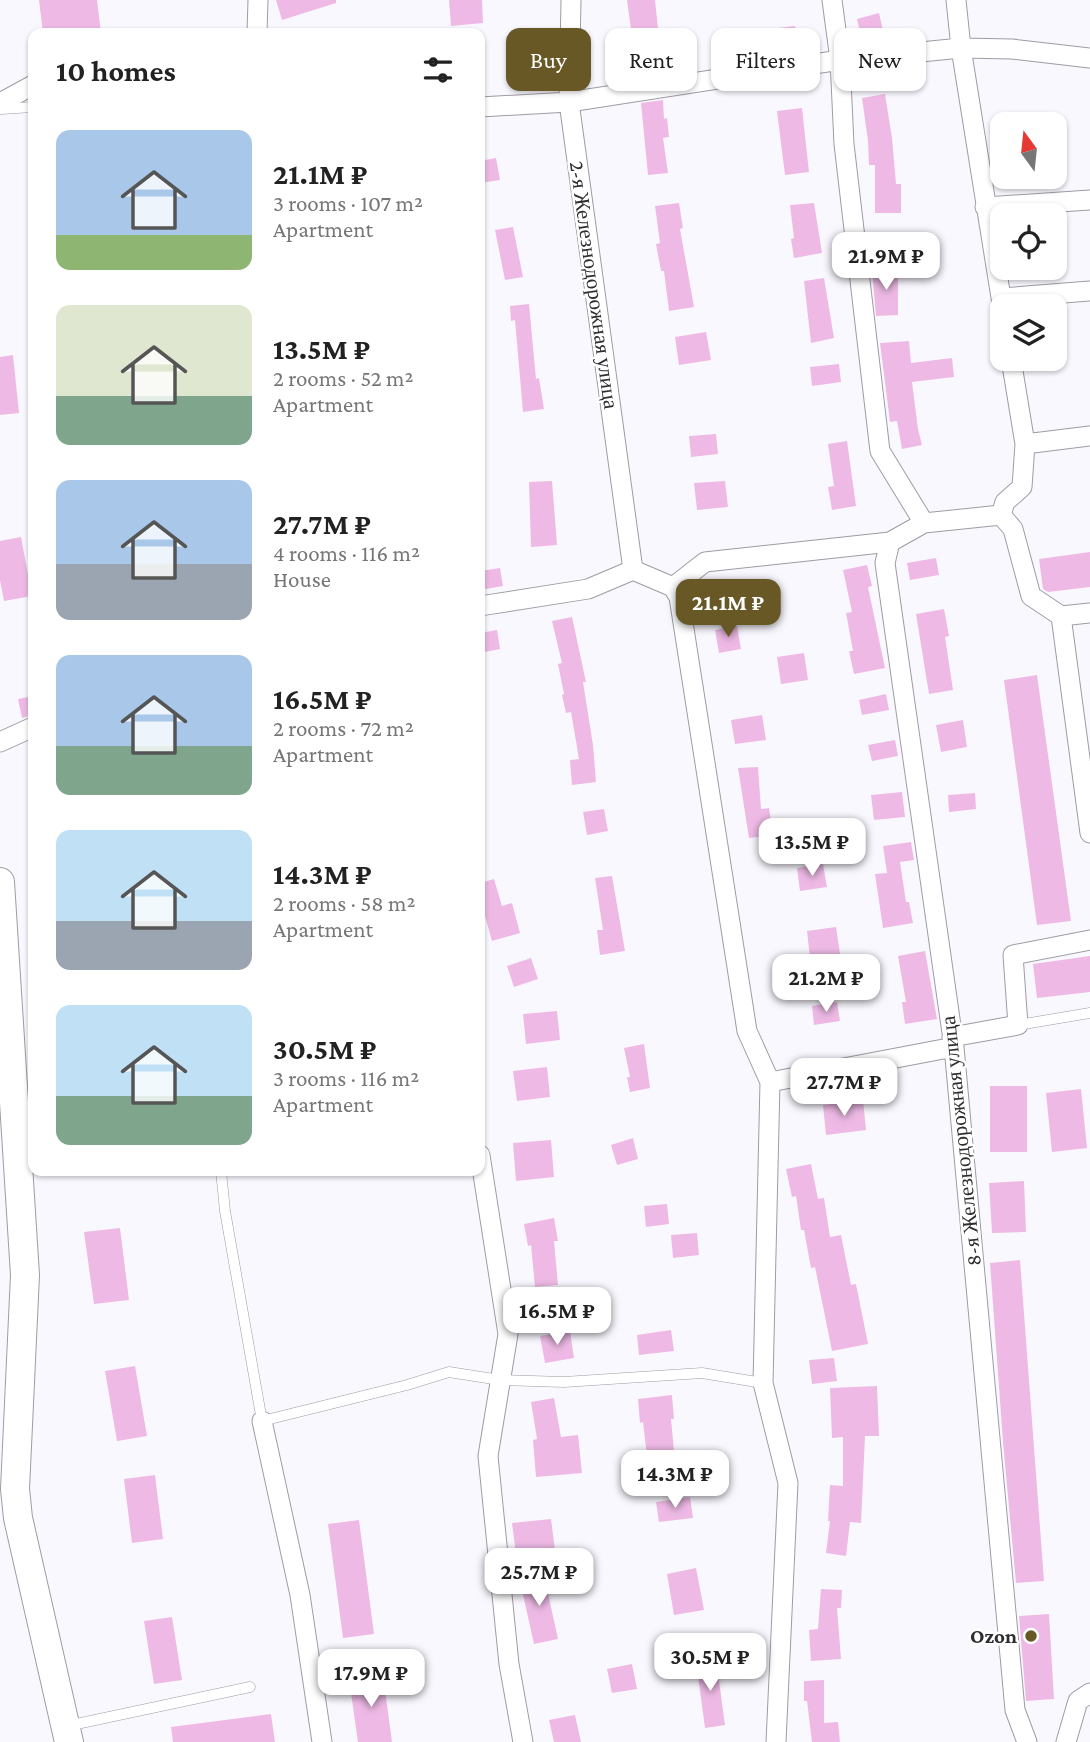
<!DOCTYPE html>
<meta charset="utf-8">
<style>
:root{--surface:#fff;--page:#f6f6f6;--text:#222;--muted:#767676;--accent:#685825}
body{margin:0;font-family:"Crimson Pro",serif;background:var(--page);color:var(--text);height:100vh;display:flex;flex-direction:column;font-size:26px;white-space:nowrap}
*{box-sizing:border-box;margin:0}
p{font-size:23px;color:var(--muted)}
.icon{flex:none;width:38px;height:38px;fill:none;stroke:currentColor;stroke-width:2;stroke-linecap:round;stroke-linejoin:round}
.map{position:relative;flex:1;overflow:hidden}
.side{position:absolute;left:28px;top:28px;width:457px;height:1148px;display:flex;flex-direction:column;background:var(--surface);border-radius:14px;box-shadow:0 2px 5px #0004}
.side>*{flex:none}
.banner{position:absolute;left:506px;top:28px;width:478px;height:63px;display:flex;gap:14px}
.needle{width:46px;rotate:345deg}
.controls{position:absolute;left:990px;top:112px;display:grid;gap:14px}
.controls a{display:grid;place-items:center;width:77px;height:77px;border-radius:14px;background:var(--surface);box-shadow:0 2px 5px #0004;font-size:35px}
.price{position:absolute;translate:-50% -60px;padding:0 16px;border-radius:14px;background:#fff;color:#222;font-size:23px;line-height:46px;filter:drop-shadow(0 2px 4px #0008)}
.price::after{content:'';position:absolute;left:50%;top:42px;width:21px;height:16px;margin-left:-10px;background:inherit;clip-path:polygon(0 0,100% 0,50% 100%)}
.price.active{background:var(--accent);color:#fff}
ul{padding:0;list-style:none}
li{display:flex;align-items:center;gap:21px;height:175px;padding:0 28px}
li span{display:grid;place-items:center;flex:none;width:196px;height:140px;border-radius:14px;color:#555}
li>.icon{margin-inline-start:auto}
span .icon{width:84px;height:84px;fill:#fffc;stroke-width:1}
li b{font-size:30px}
h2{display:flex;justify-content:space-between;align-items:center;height:84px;padding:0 28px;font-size:30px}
.chip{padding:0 24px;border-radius:14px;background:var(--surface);box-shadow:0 2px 5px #0004;font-size:24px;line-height:63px}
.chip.active{background:var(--accent);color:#fff}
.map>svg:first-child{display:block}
.building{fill:#eebae5}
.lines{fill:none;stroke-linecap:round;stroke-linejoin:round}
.lane-casing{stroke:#9e9ba4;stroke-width:11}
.street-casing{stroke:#9e9ba4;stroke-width:21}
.secondary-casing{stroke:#9e9ba4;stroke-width:30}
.lane{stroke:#fff;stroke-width:10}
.street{stroke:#fff;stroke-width:19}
.secondary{stroke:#fff;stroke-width:28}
.poi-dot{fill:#685825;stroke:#fff;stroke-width:2.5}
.labels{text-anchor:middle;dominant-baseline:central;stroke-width:5;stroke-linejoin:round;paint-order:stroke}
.street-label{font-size:21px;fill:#2e2d30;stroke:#fff}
.poi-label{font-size:21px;font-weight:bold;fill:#2e2d30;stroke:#fff;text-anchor:end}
</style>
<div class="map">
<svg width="1090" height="1742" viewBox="0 0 1090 1742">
<rect width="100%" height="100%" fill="#faf8ff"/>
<path class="building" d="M39,0h58l4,33h-58z
M276,0h60v3l-54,17z
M449,0h33l1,23 -32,3z
M627,0h28l5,47 -26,4z
M879,13l5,22 -22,5 -5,-21z
M795,26l2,20 -25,3 -2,-20z
M885,94l7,44 4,46h5v29h-26v-48h-6l-1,-24 -6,-43z
M663,100l1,19 3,-1 2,19 -6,1 5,35 -20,2 -7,-72z
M802,108l7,64 -24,3 -8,-64z
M496,158l4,22 -20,3v-22z
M679,203l4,25 -3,1 14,78 -25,4 -5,-40h-3l-5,-27 4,-1 -5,-37z
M814,203l8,50 -28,5 -3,-19 3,-1 -4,-33z
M513,227l10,50 -18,3 -10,-50z
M898,270v45l-22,1 -4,-45z
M824,278l10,60 -23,5 -7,-62z
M529,304l7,75 3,-1 5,31 -21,3 -8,-92 -4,1 -1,-15z
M706,332l5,28 -32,5 -4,-28z
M909,341l2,22 41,-5 2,19 -42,5 6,47 4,16 -20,4 -5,-28 -7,1 -10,-79z
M13,355l6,58 -19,2v-58z
M839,364l2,18 -29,4 -2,-19z
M716,434l2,20 -27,3 -2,-21z
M847,441l9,65 -24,4 -4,-23 6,-1 -6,-42z
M552,481l5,64 -26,2 -2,-65z
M725,481l3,26 -31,3 -3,-27z
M21,537l11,59 -28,5 -4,-21v-39z
M1090,552v35l-42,5 -5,-3 -4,-30z
M936,558l3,17 -29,5 -3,-17z
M867,565l5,21 -4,1 17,81 -31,6 -5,-23h4l-7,-38 6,-1 -9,-42z
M500,568l3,18 -23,4v-19z
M733,583l3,16 -23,3 -2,-16z
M944,609l5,27 -4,1 8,53 -24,4 -13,-80z
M572,617l14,65h-3l10,63 3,37 -24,3 -2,-25 9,-1 -8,-47 -5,1 -4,-18 2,-1 -6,-30 4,-1 -10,-42z
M737,626l4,23 -22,4 -4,-23z
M497,630l3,19 -20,4v-20z
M804,653l4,27 -27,4 -4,-27z
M1037,675l34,246 -34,4 -33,-245z
M886,694l3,16 -27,5 -3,-15z
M33,696v19l-11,3 -4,-19z
M762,715l4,25 -31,4 -4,-24z
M963,720l4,27 -26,5 -5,-27z
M895,740l3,16 -26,5 -4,-16z
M758,767l3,42 8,-1 4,27 -24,3 -11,-70z
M902,792l3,25 -31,3 -3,-25z
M975,793l1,16 -27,3 -1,-17z
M604,809l4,22 -21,4 -4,-23z
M911,842l3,18 -14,2 6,40h3l4,21 -30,5 -8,-54 12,-1 -4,-27z
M823,864l4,23 -27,4 -3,-23z
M612,876l13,75 -25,4 -3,-25h6l-8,-52z
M494,879l8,27 10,-3 8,30 -28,8 -12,-43v-15z
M836,927l4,27 -30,4 -3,-27z
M925,951l12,68 -32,5 -3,-22h4l-8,-46z
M1090,956v36l-53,6 -4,-34z
M531,958l7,21 -24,8 -7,-21z
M837,1002l3,19 -26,4 -2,-19z
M557,1011l3,29 -34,4 -3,-30z
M644,1044l6,44 -20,4 -3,-15h3l-6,-29z
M547,1067l3,30 -33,4 -4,-30z
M990,1086h37v66h-37z
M1081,1089l6,59 -35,4 -6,-59z
M863,1100l3,30 -40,5 -3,-30z
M633,1138l5,21 -21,6 -6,-20z
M551,1140l3,37 -38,4 -3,-38z
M811,1164l7,35 6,-1 6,39 11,-2 10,50 5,-1 12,60 -36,7 -17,-84 -4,1 -7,-38h-3l-5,-34 -4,1 -6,-28z
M1024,1181l2,51 -34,1 -3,-50z
M667,1204l2,20 -23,3 -2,-21z
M554,1218l4,23h-4l4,44 -23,2 -4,-42 -3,1 -4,-22z
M120,1228l9,72 -35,4 -10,-72z
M697,1233l2,22 -26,3 -2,-23z
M1020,1260l24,321 -28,2 -13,-141 -13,-179z
M671,1330l3,21 -35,4 -2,-20z
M570,1331l4,27 -29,5 -5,-27z
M834,1358l3,23 -25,3 -3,-24z
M135,1366l12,70 -30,5 -12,-70z
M877,1386l2,50h-14l-4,87 -11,-1 -4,34 -20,-3 4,-32h-2l2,-36 13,1v-49l-11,1 -2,-50z
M672,1395l2,24h-3l4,43 -27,3 -5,-43 -3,1 -2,-24z
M554,1398l7,39 17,-2 4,38 -46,4 -3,-37 4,-1 -6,-37z
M155,1475l8,64 -31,4 -8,-64z
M690,1497l3,21 -34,4 -3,-20z
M551,1519l4,31 -39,4 -4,-31z
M359,1520l15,114 -31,4 -15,-114z
M696,1568l8,42 -30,5 -7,-41z
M550,1574l3,13 -6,2 11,50 -24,5 -14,-63z
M821,1589l21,1 -1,18h-4l4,51 -30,2 -2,-31 9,-1z
M1049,1614l5,85 -28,2 -7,-85z
M172,1617l10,63 -28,4 -10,-63z
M716,1659l9,66 -20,3 -9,-67z
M632,1664l5,25 -25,4 -5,-24z
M383,1675l9,67h-34l-9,-63z
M824,1680v43l14,-1 2,20h-28l-5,-41h-3v-20z
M271,1714l4,28h-102l-2,-15z
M575,1715l6,27h-27l-5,-22z"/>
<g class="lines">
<g class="lane-casing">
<path id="lane" d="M1,109l32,-2
M1018,1025l72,-12
M221,1171l4,40 37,210 145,-36 42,-13 51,8 64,2 138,-9 61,10
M67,1726l183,-39"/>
</g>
<g class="street-casing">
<path id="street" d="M571,0l-2,102 64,468
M832,0l8,60 4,84 36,307 44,72
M956,0l5,48 42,262
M257,33l1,-33
M0,103l33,-18
M480,107l89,-5 271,-42 121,-12 51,1 78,9
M985,207l105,-7
M1001,298l89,-7
M1025,444l65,-8
M1001,515l4,-13 17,-15 3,-43 -14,-85
M890,542l-5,21 69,484 61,663 12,32
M673,587l6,10 68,434 23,51 -7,301 25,100 -12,259
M480,606l108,-17 45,-19 40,17 32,-25 185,-20 34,-19 77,-8 12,14 18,67 30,20 29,-3
M1061,616l29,217
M0,742l33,-15
M952,1037l66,-12 -5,-70 77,-15
M770,1082l184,-35
M480,1155l28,179 -20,122 21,208 14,78
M262,1421l38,174 22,147
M1066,1742l12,-41 12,-8"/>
</g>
<g class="secondary-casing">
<path id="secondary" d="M0,882l25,393 -10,214 3,29 51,224"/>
</g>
<use href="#lane" class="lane"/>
<use href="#street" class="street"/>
<use href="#secondary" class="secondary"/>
</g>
<circle class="poi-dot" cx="1031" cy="1636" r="7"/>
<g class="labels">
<g class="street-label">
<text transform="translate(594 285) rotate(82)">2-я Железнодорожная улица</text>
<text transform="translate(961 1141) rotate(-96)">8-я Железнодорожная улица</text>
</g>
<g class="poi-label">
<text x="1017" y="1636">Ozon</text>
</g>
</g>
</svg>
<div class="controls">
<a><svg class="needle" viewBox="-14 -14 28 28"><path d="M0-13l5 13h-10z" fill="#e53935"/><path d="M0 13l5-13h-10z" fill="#767676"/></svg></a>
<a><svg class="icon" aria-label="locate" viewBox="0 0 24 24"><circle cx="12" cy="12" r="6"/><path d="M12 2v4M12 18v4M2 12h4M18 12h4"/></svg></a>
<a><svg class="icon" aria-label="layers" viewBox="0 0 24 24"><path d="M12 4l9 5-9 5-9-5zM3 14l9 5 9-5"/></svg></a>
</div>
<b class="price" style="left:886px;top:292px">21.9M ₽</b>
<b class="price active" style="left:728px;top:639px">21.1M ₽</b>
<b class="price" style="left:812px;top:878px">13.5M ₽</b>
<b class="price" style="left:826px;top:1014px">21.2M ₽</b>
<b class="price" style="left:844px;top:1118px">27.7M ₽</b>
<b class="price" style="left:557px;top:1347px">16.5M ₽</b>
<b class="price" style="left:675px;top:1510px">14.3M ₽</b>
<b class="price" style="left:539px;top:1608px">25.7M ₽</b>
<b class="price" style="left:710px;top:1693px">30.5M ₽</b>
<b class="price" style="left:371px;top:1709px">17.9M ₽</b>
<div class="banner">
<a class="chip active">Buy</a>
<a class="chip">Rent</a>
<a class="chip">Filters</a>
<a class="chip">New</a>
</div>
<section class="side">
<h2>10 homes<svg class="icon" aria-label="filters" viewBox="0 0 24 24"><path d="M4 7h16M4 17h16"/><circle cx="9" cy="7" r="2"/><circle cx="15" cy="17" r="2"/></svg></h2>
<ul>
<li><span style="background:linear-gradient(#a9c7e8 75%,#8fb573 0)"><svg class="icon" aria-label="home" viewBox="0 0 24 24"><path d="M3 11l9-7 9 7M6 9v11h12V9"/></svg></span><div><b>21.1M ₽</b><p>3 rooms · 107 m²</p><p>Apartment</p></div></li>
<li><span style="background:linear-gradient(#dfe7d0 65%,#7fa58c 0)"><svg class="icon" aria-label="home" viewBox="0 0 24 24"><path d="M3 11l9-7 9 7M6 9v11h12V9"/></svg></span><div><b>13.5M ₽</b><p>2 rooms · 52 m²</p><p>Apartment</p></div></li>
<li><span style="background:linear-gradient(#a9c7e8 60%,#9aa5b1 0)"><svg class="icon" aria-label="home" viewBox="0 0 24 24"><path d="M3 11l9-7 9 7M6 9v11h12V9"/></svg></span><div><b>27.7M ₽</b><p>4 rooms · 116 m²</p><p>House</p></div></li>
<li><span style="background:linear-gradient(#a9c7e8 65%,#7fa58c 0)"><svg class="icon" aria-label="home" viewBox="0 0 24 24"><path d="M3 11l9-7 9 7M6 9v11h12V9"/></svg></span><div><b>16.5M ₽</b><p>2 rooms · 72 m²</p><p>Apartment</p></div></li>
<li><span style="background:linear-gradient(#bfe0f5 65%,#9aa5b1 0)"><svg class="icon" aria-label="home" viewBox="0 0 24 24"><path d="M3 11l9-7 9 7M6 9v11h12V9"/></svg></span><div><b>14.3M ₽</b><p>2 rooms · 58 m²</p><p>Apartment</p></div></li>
<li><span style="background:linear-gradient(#bfe0f5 65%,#7fa58c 0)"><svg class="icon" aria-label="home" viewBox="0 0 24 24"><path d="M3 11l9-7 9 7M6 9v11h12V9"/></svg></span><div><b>30.5M ₽</b><p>3 rooms · 116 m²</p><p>Apartment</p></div></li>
</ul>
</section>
</div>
